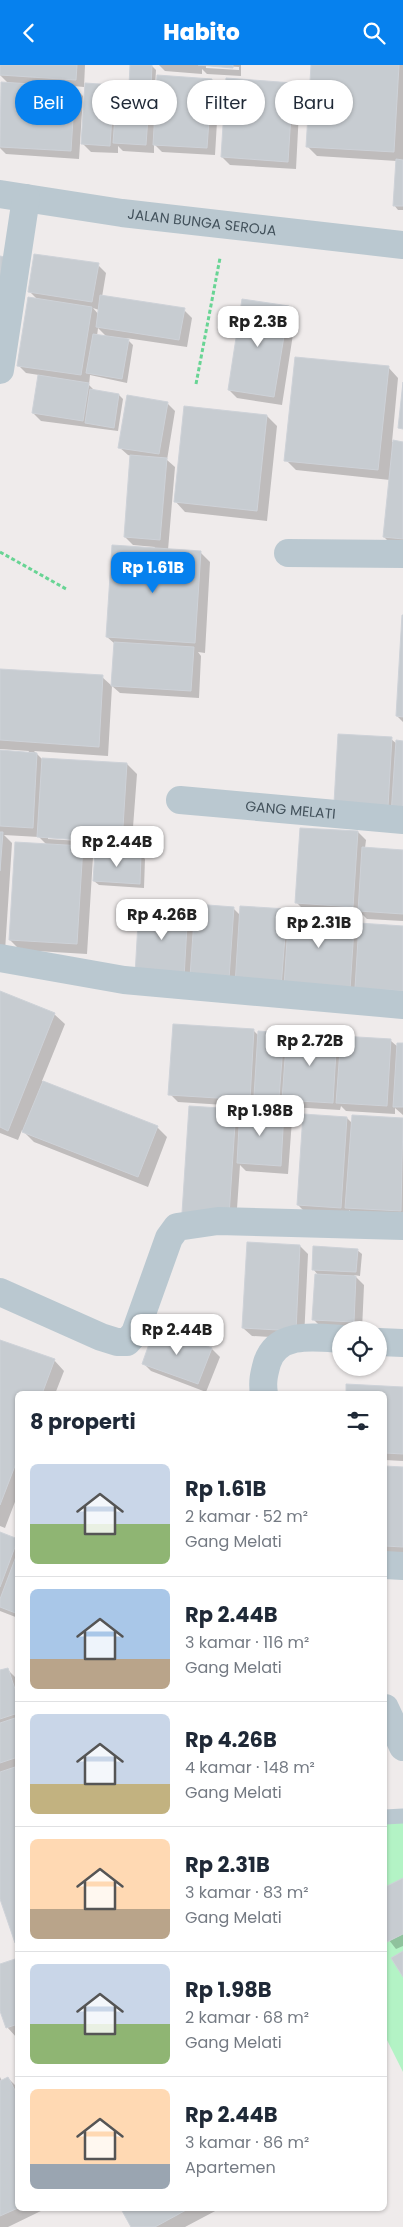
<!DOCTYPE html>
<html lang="id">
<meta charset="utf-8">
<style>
:root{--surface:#fff;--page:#f6f6f7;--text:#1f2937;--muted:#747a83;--line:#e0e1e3;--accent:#0681ee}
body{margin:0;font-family:Poppins,sans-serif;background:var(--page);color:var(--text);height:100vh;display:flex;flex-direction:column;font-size:19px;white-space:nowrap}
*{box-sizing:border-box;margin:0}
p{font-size:16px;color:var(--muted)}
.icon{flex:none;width:28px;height:28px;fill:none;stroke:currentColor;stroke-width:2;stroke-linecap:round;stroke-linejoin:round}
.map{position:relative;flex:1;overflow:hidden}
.sheet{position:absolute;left:15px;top:1326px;width:372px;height:820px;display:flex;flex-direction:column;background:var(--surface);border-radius:8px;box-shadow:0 1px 4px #0004}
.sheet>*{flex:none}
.banner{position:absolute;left:15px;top:15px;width:374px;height:45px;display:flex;gap:10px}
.fabs{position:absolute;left:332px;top:1256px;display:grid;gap:10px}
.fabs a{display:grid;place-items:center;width:55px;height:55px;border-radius:50%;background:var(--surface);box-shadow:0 1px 4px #0004;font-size:25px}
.price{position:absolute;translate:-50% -42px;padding:0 11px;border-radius:10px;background:#fff;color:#222;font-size:16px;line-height:32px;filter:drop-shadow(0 1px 2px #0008)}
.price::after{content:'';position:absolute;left:50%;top:30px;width:15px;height:11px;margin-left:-8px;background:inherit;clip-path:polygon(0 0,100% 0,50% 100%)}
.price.selected{background:var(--accent);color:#fff}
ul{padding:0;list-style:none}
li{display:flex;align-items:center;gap:15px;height:125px;padding:0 15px}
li+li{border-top:1px solid var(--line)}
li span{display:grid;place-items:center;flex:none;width:140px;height:100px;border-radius:8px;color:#555}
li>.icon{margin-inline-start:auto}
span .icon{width:60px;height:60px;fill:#fffc;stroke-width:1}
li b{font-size:21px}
h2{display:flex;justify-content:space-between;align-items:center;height:60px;padding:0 15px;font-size:21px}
.chip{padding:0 18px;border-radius:22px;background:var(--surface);box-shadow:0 1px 4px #0004;font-size:18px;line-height:45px}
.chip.selected{background:var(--accent);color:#fff}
header{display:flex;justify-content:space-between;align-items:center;height:65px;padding:0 15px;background:var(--accent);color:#fff;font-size:22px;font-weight:800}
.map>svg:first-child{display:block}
.green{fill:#b3f3c5}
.shadow{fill:#0003;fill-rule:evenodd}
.building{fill:#c7ccd1;stroke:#ced2d8}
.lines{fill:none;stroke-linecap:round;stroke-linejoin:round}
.path{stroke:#68d494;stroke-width:3;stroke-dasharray:4 2.5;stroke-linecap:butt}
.lane{stroke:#bac8d0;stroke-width:15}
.street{stroke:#bac8d0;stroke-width:28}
.labels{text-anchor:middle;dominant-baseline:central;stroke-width:4;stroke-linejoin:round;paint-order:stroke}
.street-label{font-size:14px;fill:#42515b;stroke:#fff}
</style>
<header><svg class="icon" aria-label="back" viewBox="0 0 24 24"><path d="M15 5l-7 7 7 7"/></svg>Habito<svg class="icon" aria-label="search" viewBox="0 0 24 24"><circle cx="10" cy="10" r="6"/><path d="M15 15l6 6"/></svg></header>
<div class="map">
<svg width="403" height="2162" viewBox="0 0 403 2162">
<rect width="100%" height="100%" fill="#efebeb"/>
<path class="green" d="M385,1748l18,1v258l-18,-36z"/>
<path class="shadow" d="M0,0h85l-1,22 -11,-1 10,10 -4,63 -73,-5 -6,-6 2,-65 7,1 -9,-9z
M130,0l22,1 4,4 -1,17 56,-7 8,8 -4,67 -53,-3 -8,-8v9l-31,-2 -5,-5v7l-27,-1 -8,-8 31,-58 2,3 19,1 -5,-5zM149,25l9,1 -1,7z
M159,0h82v11l-34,-2 -5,-5v5l-37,-3zM206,0l33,2v3l-33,-2z
M312,0h91v145h-5l-4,-5 3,-44 -80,-5 -10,-10z
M292,19l8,8 -4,77 -66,-4 -8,-8z
M98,200l8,8 -4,24 82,13 8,8 -5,29 -61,-9 7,7 -6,38 -37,-8 -1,10 6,6 24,4 4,4 -5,32 -77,-10 -8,-8 6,-38 -13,-2 -8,-8 20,-65 -8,-8zM93,243l6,2v5zM98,263l9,9 -10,-1z
M288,242l8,8 -14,90 -45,-7 -8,-8z
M388,302l10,11 -6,64 11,1v103l-11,-1 -8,-8 6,-57 -94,-10 -10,-10z
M167,338l8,8 -8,49 8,7 -7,83 32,2 10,10 -5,91 -7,-1 3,4 -2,42 -79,-5 -8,-7 -4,70 -74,-5 10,10 83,3 10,10 -6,80 10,1 4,4 -1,29 -45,-3 -5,-4 16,-30 -25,-2 8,8 -6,97 -67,-4 -10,-10 37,-95 -8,-8 -35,-2 8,8 -7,108 -5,-1v-198l28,1 1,-2 -29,-2v-79l102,7 10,9 3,-42 -8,-7 48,-90 -22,-2 -8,-8 7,-81 -4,-1 -9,-8zM48,772l80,5v2l-80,-5z
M267,351l10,10 -10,95 -82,-9 -10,-11z
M403,559v98l-6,-6z
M391,674l6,5 6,-2v80l-60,-11z
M358,767l8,8 -1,8 38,3v70l-36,-2 -5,-5h-8l9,11 40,2v71l-259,-15 43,-74 8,8 38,-9 7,7 46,-5 4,4 15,-3 -9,-9z
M0,927l54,22 11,10 -23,57 115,46 10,10 -19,50 -114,-45 -12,-12 -4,10 -18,-7z
M253,965l6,6 24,-2 5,5 48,-3 6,5h49l7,6 5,-2v70l-8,-7v6l-49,-3 -5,-5 -1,4 -49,-3 -4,-4v3l-24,-2 -5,-5 -1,8 -79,-5 -8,-8z
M236,1045l5,5 43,-3 8,8 -4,54 -42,-3 -6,-6 -4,58 -44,-3z
M353,1051l50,3v100l-48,-4 -6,-5v5l-43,-2 -8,-8 49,-87 5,5z
M300,1181l8,8 -4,85 -52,-3 -9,-8z
M357,1185l5,4 -2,22 -6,-1 10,10 -2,45 -40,-2 -8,-8 5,-44 -6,-7z
M0,1276l54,19 10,11 -9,23h-37v100l-13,34 -5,-2z
M212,1284l8,8 -14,35 -55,-21 -8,-8z
M403,1323v73l-18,-1v-66z
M385,1402l18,1v86l-18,-1z
M0,1469l18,6v78l-18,-7z
M7,1604l8,8 3,7v260l-18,-49v-223z
M403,1814v67l-7,3 -11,-14v-47z
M18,1894v78l-1,1 -10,-11 -7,-20v-42z
M0,2012l2,4 6,-3 10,10v121h27l-37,18h-8z
M122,2144h97l-34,18h-53z"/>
<path class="building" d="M0,0h77l-1,15 -76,-5z
M130,0h22l-1,22 -22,-1z
M198,0h35v3z
M311,0h88l-5,87 -88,-5z
M157,10l55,4 -5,69 -54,-3z
M226,13l67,5 -5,79 -67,-5z
M1,17l74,5 -4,64 -71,-4z
M85,18l29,2 -4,61 -29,-2z
M117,23l33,1 -4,56 -33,-2z
M396,94l7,1v46h-10z
M34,189l65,9 -7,39 -64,-10z
M0,191l9,2 -9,42z
M100,230l85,13 -6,32 -83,-13z
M28,232l64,10 -11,68 -64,-9z
M242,234l47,7 -15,91 -46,-7z
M93,269l36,5 -7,40 -36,-6z
M295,292l94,9 -11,104 -94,-9z
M38,310l51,8 -6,38 -51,-8z
M403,317v47l-5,-1z
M90,324l29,5 -5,34 -29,-5z
M127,330l41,7 -9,52 -41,-6z
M184,341l83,9 -10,96 -83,-9z
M393,375l10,2v97l-20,-2z
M130,390l37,3 -7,82 -36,-3z
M112,480l89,6 -6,92 -89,-6z
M402,550h1v102l-7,-1z
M114,577l80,5 -3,44 -80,-5z
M0,604l103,6 -4,72 -99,-7z
M338,669l54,3 -4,70 -54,-4z
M396,675l7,1v74h-12z
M0,685l37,3 -4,75 -33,-2z
M42,693l85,5 -5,80 -85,-6z
M300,763l58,3 -5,76 -58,-4z
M0,767h3l-3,39z
M15,777l68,4 -6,98 -68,-4z
M362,782l41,3v64l-45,-3z
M95,786l46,3 -1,30 -47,-3z
M195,839l39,3 -5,72 -39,-2z
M139,840l49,3 -4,70 -49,-3z
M240,841l47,3 -6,79 -46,-3z
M289,844l66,4 -5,77 -66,-4z
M359,858l44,3v65l-48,-3z
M0,926l55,22 -47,118 -8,-4z
M173,959l81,5 -4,71 -82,-5z
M258,966l26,2 -5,65 -25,-2z
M287,966l50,3 -4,69 -51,-3z
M341,971l50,3 -4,67 -51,-3z
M397,978h6v64h-10z
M43,1016l115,45 -20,51 -116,-45z
M189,1041l47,3 -7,107 -47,-3z
M240,1043l44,3 -3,55 -44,-3z
M303,1049l44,3 -6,91 -44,-3z
M352,1050l51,3 -2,93 -56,-3z
M247,1177l53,3 -4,86 -54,-3z
M313,1181l45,3 -2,23 -44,-2z
M315,1209l41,2 -2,46 -42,-2z
M155,1262l57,21 -14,36 -56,-20z
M0,1275l55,19 -13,35h-24v64l-18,47z
M346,1319l57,3v67l-18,-1v-59h-39z
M385,1401l18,1v80l-18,-1z
M0,1467l18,7 -18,48z
M18,1486v63l-18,-7v-8z
M8,1603l10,30v15l-18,6v-49z
M18,1652v40l-18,6v-40z
M18,1701v176l-3,1 -15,-44v-127z
M403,1813v56l-16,8 -2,-4v-51z
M403,1886v26l-12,-19z
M18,1893v66l-12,4 -6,-17v-47z
M8,2012l10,19v112l-18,8v-135z
M121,2144h67l-33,18h-24z"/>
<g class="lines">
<path class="path" d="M196,319l24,-126
M0,487l68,38"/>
<path class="lane" d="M385,1752l18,-1"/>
<g class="street">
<path id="s1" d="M0,129l122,19 281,32"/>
<path d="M0,305l26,-172"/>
<path d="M288,488l115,1"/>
<path id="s2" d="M180,735l223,20"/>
<path d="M0,893l124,22 279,25"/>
<path d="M0,1227l101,45 16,5h10l8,-9 34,-95 8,-11 41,-6 185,5"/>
<path d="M379,1277l24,1"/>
<path d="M264,1329c-2,-12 0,-20 3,-31 10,-32 48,-26 74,-24"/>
<path d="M385,1500l18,1"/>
<path d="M385,1643l18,39"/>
</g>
</g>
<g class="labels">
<g class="street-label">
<text stroke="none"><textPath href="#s1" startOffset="204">JALAN BUNGA SEROJA</textPath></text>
<text stroke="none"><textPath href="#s2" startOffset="111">GANG MELATI</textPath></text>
</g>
</g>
</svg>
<div class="fabs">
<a><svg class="icon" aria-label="locate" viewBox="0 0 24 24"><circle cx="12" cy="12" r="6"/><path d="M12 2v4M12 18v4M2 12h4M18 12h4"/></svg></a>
</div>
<b class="price" style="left:258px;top:283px">Rp 2.3B</b>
<b class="price selected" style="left:153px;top:529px">Rp 1.61B</b>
<b class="price" style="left:117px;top:803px">Rp 2.44B</b>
<b class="price" style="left:162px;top:876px">Rp 4.26B</b>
<b class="price" style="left:319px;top:884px">Rp 2.31B</b>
<b class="price" style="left:310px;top:1002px">Rp 2.72B</b>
<b class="price" style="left:260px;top:1072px">Rp 1.98B</b>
<b class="price" style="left:177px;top:1291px">Rp 2.44B</b>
<div class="banner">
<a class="chip selected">Beli</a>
<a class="chip">Sewa</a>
<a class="chip">Filter</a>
<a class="chip">Baru</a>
</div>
<section class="sheet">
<h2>8 properti<svg class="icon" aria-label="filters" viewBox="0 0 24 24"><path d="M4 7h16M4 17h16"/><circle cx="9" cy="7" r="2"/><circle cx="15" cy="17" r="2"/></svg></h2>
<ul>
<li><span style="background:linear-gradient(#c9d6e8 60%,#8fb573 0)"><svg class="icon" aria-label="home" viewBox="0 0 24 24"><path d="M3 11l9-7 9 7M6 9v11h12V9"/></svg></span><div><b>Rp 1.61B</b><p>2 kamar · 52 m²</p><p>Gang Melati</p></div></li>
<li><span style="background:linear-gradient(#a9c7e8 70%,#b9a48a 0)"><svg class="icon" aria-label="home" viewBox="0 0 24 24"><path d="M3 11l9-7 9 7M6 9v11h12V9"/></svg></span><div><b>Rp 2.44B</b><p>3 kamar · 116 m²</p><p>Gang Melati</p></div></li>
<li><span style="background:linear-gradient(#c9d6e8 70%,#c2b280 0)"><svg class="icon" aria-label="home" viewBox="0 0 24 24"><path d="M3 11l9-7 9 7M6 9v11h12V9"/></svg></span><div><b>Rp 4.26B</b><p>4 kamar · 148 m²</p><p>Gang Melati</p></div></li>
<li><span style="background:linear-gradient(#ffd9b3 70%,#b9a48a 0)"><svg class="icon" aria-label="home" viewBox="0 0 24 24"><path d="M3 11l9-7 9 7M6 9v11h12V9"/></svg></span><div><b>Rp 2.31B</b><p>3 kamar · 83 m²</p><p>Gang Melati</p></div></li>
<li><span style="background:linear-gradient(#c9d6e8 60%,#8fb573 0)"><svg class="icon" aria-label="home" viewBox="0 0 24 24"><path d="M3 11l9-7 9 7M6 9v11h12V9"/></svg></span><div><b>Rp 1.98B</b><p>2 kamar · 68 m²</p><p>Gang Melati</p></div></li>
<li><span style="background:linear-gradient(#ffd9b3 75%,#9aa5b1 0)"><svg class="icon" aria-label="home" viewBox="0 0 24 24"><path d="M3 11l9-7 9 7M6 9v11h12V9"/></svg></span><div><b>Rp 2.44B</b><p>3 kamar · 86 m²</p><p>Apartemen</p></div></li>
</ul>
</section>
</div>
